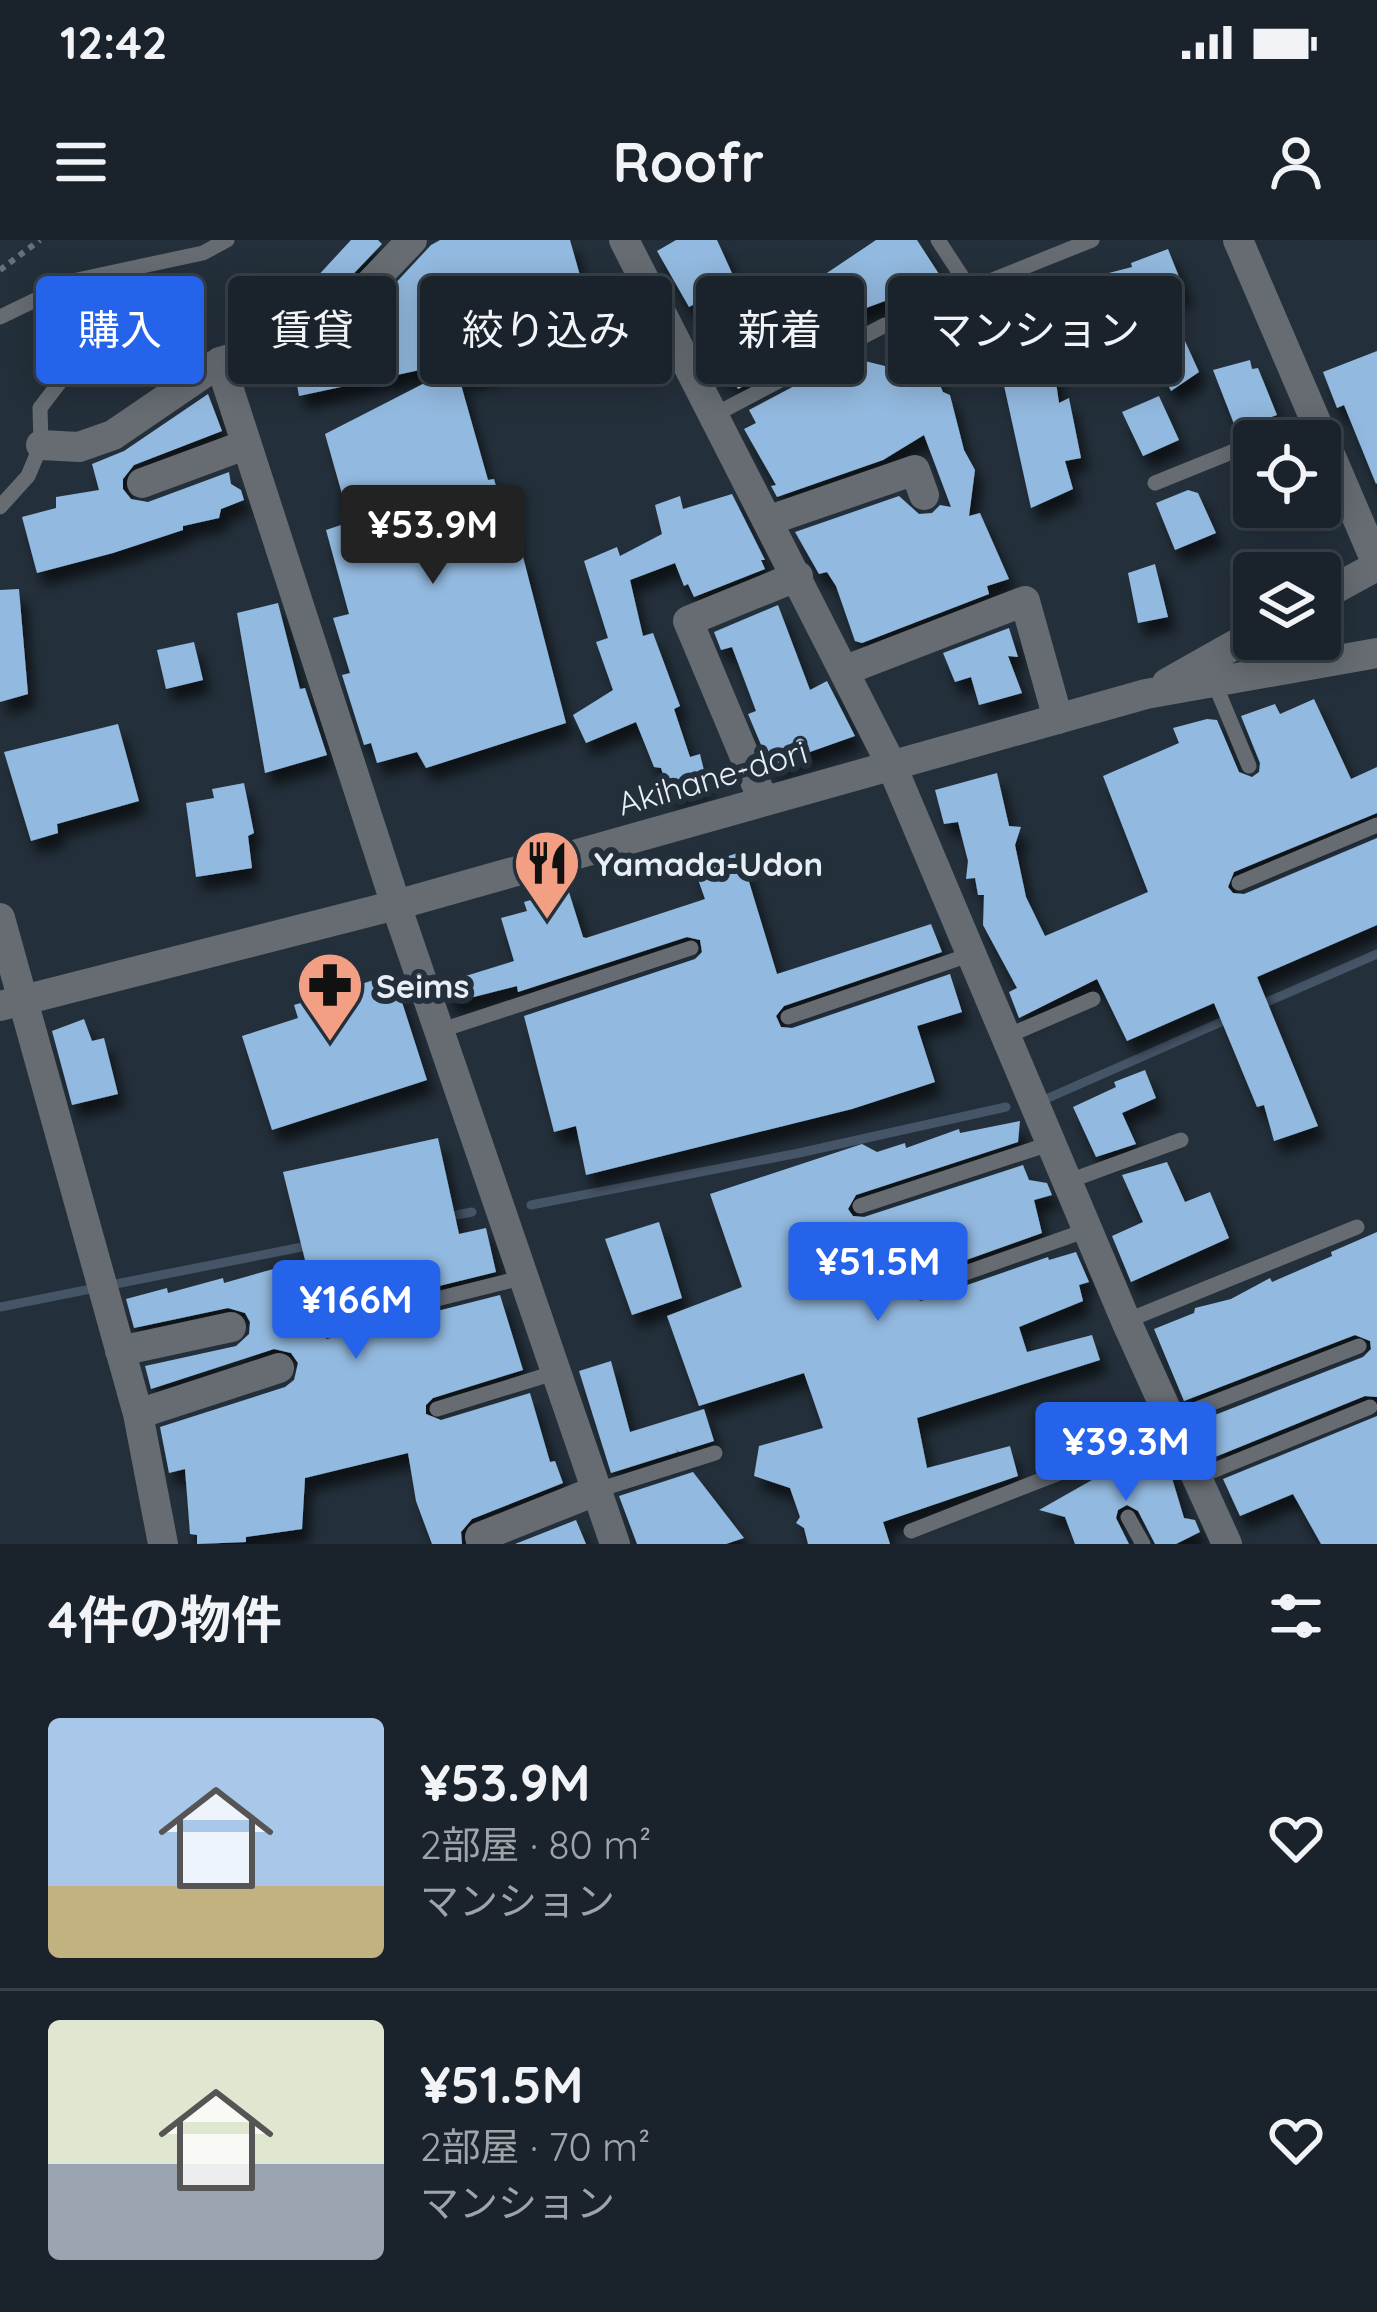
<!DOCTYPE html>
<html lang="ja">
<meta charset="utf-8">
<style>
:root{--surface:#1a232c;--page:#232b34;--text:#f1f3f6;--muted:#9fa4a9;--line:#384048;--accent:#2563eb}
body{margin:0;font-family:Quicksand,"Noto Sans JP",sans-serif;background:var(--page);color:var(--text);height:100vh;display:flex;flex-direction:column;font-size:45px;white-space:nowrap}
*{box-sizing:border-box;margin:0}
p{font-size:39px;color:var(--muted)}
.icon{flex:none;width:66px;height:66px;fill:none;stroke:currentColor;stroke-width:2;stroke-linecap:round;stroke-linejoin:round}
.map{position:relative;height:1304px;overflow:hidden}
.details{display:flex;flex-direction:column;background:var(--surface);flex:1}
.details>*{flex:none}
.top-card{position:absolute;left:36px;top:36px;width:1305px;height:108px;display:flex;gap:24px}
.buttons{position:absolute;left:1233px;top:180px;display:grid;gap:24px}
.buttons a{display:grid;place-items:center;width:108px;height:108px;border-radius:12px;background:var(--surface);box-shadow:0 6px 30px #0003,0 0 0 3px var(--line);font-size:60px}
.price{position:absolute;translate:-50% -102px;padding:0 27px;border-radius:12px;background:var(--accent);color:#fff;font-size:39px;line-height:78px;filter:drop-shadow(0 3px 6px #0008)}
.price::after{content:'';position:absolute;left:50%;top:72px;width:36px;height:27px;margin-left:-18px;background:inherit;clip-path:polygon(0 0,100% 0,50% 100%)}
.price.current{background:#222;color:#fff}
ul{padding:0;list-style:none}
li{display:flex;align-items:center;gap:36px;height:300px;padding:0 48px}
li+li{border-top:3px solid var(--line)}
li span{display:grid;place-items:center;flex:none;width:336px;height:240px;border-radius:12px;color:#555}
li>.icon{margin-inline-start:auto}
span .icon{width:144px;height:144px;fill:#fffc;stroke-width:1}
li b{font-size:51px}
h2{display:flex;justify-content:space-between;align-items:center;height:144px;padding:0 48px;font-size:51px}
.chip{padding:0 42px;border-radius:12px;background:var(--surface);box-shadow:0 6px 30px #0003,0 0 0 3px var(--line);font-size:42px;line-height:108px}
.chip.current{background:var(--accent);color:#fff}
.status{display:flex;justify-content:space-between;align-items:center;height:84px;padding:0 60px;background:var(--surface);direction:ltr}
.status svg{height:33px;fill:currentColor}
header{display:flex;justify-content:space-between;align-items:center;height:156px;padding:0 48px;background:var(--surface);font-size:54px;font-weight:800}
.map>svg:first-child{display:block}
.lines{fill:none;stroke-linecap:round;stroke-linejoin:round}
.stream{stroke:#455466;stroke-width:9}
.building{fill:#92b9df;filter:url(#shadow)}
.path{stroke:#66707a;stroke-width:6;stroke-dasharray:6 6;stroke-linecap:butt}
.service{stroke:#666c72;stroke-width:15}
.minor{stroke:#666c72;stroke-width:30}
.tertiary{stroke:#666c72;stroke-width:30}
.labels{text-anchor:middle;dominant-baseline:central;stroke-width:12;stroke-linejoin:round;paint-order:stroke}
.street-label{font-size:33px;fill:#e7eef5;stroke:#232f3a}
.poi-label{font-size:33px;font-weight:bold;fill:#e7eef5;stroke:#232f3a;text-anchor:start}
</style>
<div class="status"><b>12:42</b><svg viewBox="0 0 49 12"><path d="M0 12V9h3v3zM5 12V6h3v6zM10 12V3h3v9zM15 12V0h3v12zM26 1h20v11H26zM47 4h2v5h-2z"/></svg></div>
<header><svg class="icon" aria-label="menu" viewBox="0 0 24 24"><path d="M4 6h16M4 12h16M4 18h16"/></svg>Roofr<svg class="icon" aria-label="person" viewBox="0 0 24 24"><circle cx="12" cy="8" r="4"/><path d="M4 21q1-7 8-7t8 7"/></svg></header>
<div class="map">
<svg width="1377" height="1304" viewBox="0 0 1377 1304">
<defs>
<filter id="shadow"><feDropShadow dx="7" dy="13" stdDeviation="6" flood-color="#0009"/></filter>
</defs>
<rect width="100%" height="100%" fill="#232f3a"/>
<g class="lines">
<path class="stream" d="M1260,765l117,-51
M1046,859l182,-80
M531,965l268,-52 207,-46
M446,977l26,-5
M0,1067l312,-62"/>
</g>
<path class="building" d="M351,0h27l4,4 -68,71 -11,3 -14,-11z
M440,0h130l27,96 -134,43 -6,-17 -158,34 -6,-35 45,-16 93,-100z
M676,0h41l19,42 -47,25 -32,-56z
M876,0h41l42,65 -39,28 -27,-35 -62,23 8,15 -101,53 -9,-16 -10,3 -9,-25 26,-13 31,-31 42,-22z
M1168,9l17,43 -20,8 4,7 -85,24 -22,-46 70,-18 -1,-4z
M1018,62l33,6 6,31 -7,2 9,62 10,-5 12,60 -16,3 8,28 -42,19 -43,-195z
M1185,101l14,31 -28,19 -17,-33z
M920,105l3,22 12,7 8,18 7,3 14,55 11,20 -6,46 11,-3 29,66 -22,7 2,8 -127,49 -7,-2 -19,-55 -9,-14 -8,2 -24,-42 104,-36 20,18 13,-1 8,-8 11,2 -27,-72 -41,25 -106,37 -6,-11 5,-1 -32,-56 12,-6 -7,-13 100,-53 36,9z
M1377,111v132l-1,1 -32,-79 -7,3 -14,-36z
M1250,120l2,9 6,-1 19,47 -41,14 -23,-59z
M456,127l32,113 6,-1 22,77 6,-3 44,170 -140,45 -9,-16 -40,11 -6,-20 -7,2 -22,-70 8,-2 -17,-55 16,-4 -23,-84 24,-8 -25,-88z
M208,154l14,37 -88,34 -11,14v10l8,10 17,3 81,-30 2,12 10,6 3,10 -23,9 -2,9 -36,8v4l-70,23 -76,20 -15,-56 34,-9v-11l43,-7 -7,-26 32,-13z
M1159,156l20,44 -36,16 -21,-44z
M1188,250l10,3 18,40 -41,17 -19,-47z
M732,254l33,66h-4l4,9 -71,28 -6,-13 -4,2 -9,-23 -45,17 13,56 10,-3 27,73 -6,3 16,48 10,-3 7,29 -38,10 -8,-25 -7,-1 -18,-45 -50,21 -13,-28 40,-25 -17,-48 12,-4 -24,-77 33,-14 3,9 42,-22 -7,-29 25,-9 3,13z
M1155,324l13,53 -30,6 -10,-50z
M19,349l9,105 -28,8v-112z
M278,363l22,86 5,-1 22,67 -62,18 -28,-160z
M778,365l32,85 17,-9 28,55 -85,30 -22,-52 8,-3 -24,-64 -11,3 -7,-18z
M1009,388l9,29 -10,-1 14,37 -43,12 -8,-28 -16,5 -12,-29z
M194,402l9,38 -37,9 -9,-39z
M1314,459l37,80 26,-12v46l-143,59 -6,15 5,6 11,1 133,-56v87l-120,52 61,149 -44,15 -10,-36 -7,2 -43,-104 -87,38 -30,-62 -78,39 -10,-26 8,-4 -34,-63 1,-30h-6l-3,-17 -9,1 2,-18 -10,-39 -14,2 -9,-34 62,-17 12,53 12,1 -6,18 11,52 19,39 103,-44 -45,-116 76,-33 -6,-15 34,-9 10,1 22,52 13,5 7,-5 1,-9 -19,-47 34,-12 5,10z
M118,484l21,77 -82,23 1,9 -27,8 -27,-89z
M244,543l10,50 -6,3 4,32 -56,9 -10,-74 28,-5 -2,-9z
M740,612l37,122 154,-50 11,28 -158,54 -8,10 5,11 11,1 158,-54 12,38 -45,14 18,56 -83,27 -266,66 -10,-49 -22,6 -30,-116 171,-57 7,-7 -2,-12 -13,-3 -169,55 -1,-6 -67,17 -7,-20 71,-22 -13,-43 26,-7 -3,-9 44,-13 15,48 3,1 119,-39 -11,-31z
M393,734l34,106 -155,50 -30,-94 56,-18 -4,-13z
M84,779l8,22 12,-3 14,56 -46,11 -20,-74z
M1145,830l11,28 -34,15 14,31 -40,13 -23,-50 43,-20 -2,-5z
M1020,881l-2,21 -162,53 -8,14 5,7 11,1 159,-52 6,15 18,3 5,12 -18,5 8,33 -129,46 -7,8v8l15,6 127,-44 1,3 27,-8 13,30 -10,3 4,16 -64,26 8,25 65,-17 8,25 -183,58 10,50 83,-22 8,30 -135,46 7,22h-82l-4,-16 -8,-5 4,-6 -10,-29 -36,-12 5,-30 64,-18 -19,-55 -105,33 -32,-90 75,-29 -32,-93 152,-50 15,8 28,-9 1,5 53,-19 1,4z
M438,898l21,96 27,-6 10,44 -175,43 -8,8v8l14,8 173,-44 23,75 -90,28 -7,7v9l15,6 89,-27 20,69 5,-1 8,22 -91,36 -11,13 1,12h-30l-16,-43 -8,-48 -103,25 -3,51 -56,8v5l-49,2v-9l-7,-1 -5,-65 -16,4 -9,-46 125,-40 9,-7 4,-17 -7,-10 -17,-4 -123,40 -6,-23 91,-20 13,-12 1,-12 -5,-9 -17,-5 -94,20 -8,-29 41,-11 1,5 55,-15 1,5 81,-23 -22,-88z
M1167,922l18,40 25,-10 19,46 -98,44 -19,-46 31,-14 -21,-47z
M659,982l23,76 -50,17 -27,-76z
M1377,992v165l-12,-1 -150,61 -13,-37 161,-63 8,-8 -1,-8 -15,-6 -171,66 -30,-72 40,-16 1,-5 36,-9 39,-21 2,4 60,-26 -1,-4z
M611,1121l19,71 74,-23 10,32 -35,11 -4,-3 3,3 -67,21 -32,-102z
M1377,1176v128h-56l-28,-50 -53,22 -17,-37z
M1155,1208l8,18 6,2 15,50 11,2 5,12 -24,12h-21l-17,-33 -11,-6 -9,5 -2,8 13,26h-54l-10,-27 -26,-7 90,-51z
M693,1232l51,66 -18,6h-89l-18,-48z
M576,1280l10,24h-71z"/>
<g class="lines">
<path class="path" d="M0,30l40,-30"/>
<path class="service" d="M938,0l32,49 122,-49
M0,77l77,-37 126,-27 24,-13
M716,174l169,-89
M1260,201l55,-22
M1155,243l99,-40
M0,267l28,-31 13,-31 -1,-37 82,-107 6,-32
M1214,442l35,84
M1239,643l138,-58
M788,777l181,-62
M439,791l252,-83
M1005,797l88,-38
M1069,941l112,-41
M860,966l192,-63
M917,1050l173,-61
M1126,1081l231,-94
M324,1087l201,-50
M437,1169l120,-37
M1171,1179l188,-73
M1195,1238l175,-71
M598,1250l117,-37
M1128,1277l15,27
M911,1291l263,-103"/>
<path class="minor" d="M624,0l267,524 235,557 101,223
M1238,0l139,324
M220,122l104,-30 88,-92
M41,205l38,2 34,-12 107,-73 176,543 219,639
M142,243l103,-38
M770,280l145,-50 9,25
M846,430l179,-69 33,118
M763,560l-75,-179 110,-45
M0,678l138,496 25,130
M120,1111l111,-24
M138,1174l141,-46
M482,1304l-2,-7 118,-47"/>
<path class="tertiary" d="M1320,357l57,-31
M1167,443l87,-49
M0,766l396,-101 750,-211 231,-41"/>
</g>
<defs>
<g id="restaurant-pin" transform="scale(3.45)"><path d="M0 17L-7.5 6A9.5 9.5 0 1 1 7.5 6Z" fill="#f39f84" stroke="#232f3a"/><path d="M-5-6h1v4h1v-4h1v4h1v-4h1v5L-1.5 .5V6h-2V.5L-5-1ZM5-6V6H3V1.5H1.5Q1.5-4 5-6Z" fill="#111"/></g>
<g id="pharmacy-pin" transform="scale(3.45)"><path d="M0 17L-7.5 6A9.5 9.5 0 1 1 7.5 6Z" fill="#f39f84" stroke="#232f3a"/><path d="M-2-6h4v4h4v4h-4v4h-4v-4h-4v-4h4Z" fill="#111"/></g>
</defs>
<g fill-rule="evenodd">
<use href="#restaurant-pin" x="547" y="623"/>
<use href="#pharmacy-pin" x="330" y="745"/>
</g>
<g class="labels">
<g class="street-label">
<text transform="translate(712 537) rotate(-16)">Akihane-dori</text>
</g>
<g class="poi-label">
<text x="594" y="623">Yamada-Udon</text>
<text x="376" y="745">Seims</text>
</g>
</g>
</svg>
<div class="buttons">
<a><svg class="icon" aria-label="locate" viewBox="0 0 24 24"><circle cx="12" cy="12" r="6"/><path d="M12 2v4M12 18v4M2 12h4M18 12h4"/></svg></a>
<a><svg class="icon" aria-label="layers" viewBox="0 0 24 24"><path d="M12 4l9 5-9 5-9-5zM3 14l9 5 9-5"/></svg></a>
</div>
<b class="price current" style="left:433px;top:347px">¥53.9M</b>
<b class="price" style="left:878px;top:1084px">¥51.5M</b>
<b class="price" style="left:356px;top:1122px">¥166M</b>
<b class="price" style="left:1126px;top:1264px">¥39.3M</b>
<div class="top-card">
<a class="chip current">購入</a>
<a class="chip">賃貸</a>
<a class="chip">絞り込み</a>
<a class="chip">新着</a>
<a class="chip">マンション</a>
</div>
</div>
<section class="details">
<h2>4件の物件<svg class="icon" aria-label="filters" viewBox="0 0 24 24"><path d="M4 7h16M4 17h16"/><circle cx="9" cy="7" r="2"/><circle cx="15" cy="17" r="2"/></svg></h2>
<ul>
<li><span style="background:linear-gradient(#a9c7e8 70%,#c2b280 0)"><svg class="icon" aria-label="home" viewBox="0 0 24 24"><path d="M3 11l9-7 9 7M6 9v11h12V9"/></svg></span><div><b>¥53.9M</b><p>2部屋 · 80 m²</p><p>マンション</p></div><svg class="icon" aria-label="heart" viewBox="0 0 24 24"><path d="M12 20l-8-8c-3-5 5-10 8-4 3-6 11-1 8 4z"/></svg></li>
<li><span style="background:linear-gradient(#dfe7d0 60%,#9aa5b1 0)"><svg class="icon" aria-label="home" viewBox="0 0 24 24"><path d="M3 11l9-7 9 7M6 9v11h12V9"/></svg></span><div><b>¥51.5M</b><p>2部屋 · 70 m²</p><p>マンション</p></div><svg class="icon" aria-label="heart" viewBox="0 0 24 24"><path d="M12 20l-8-8c-3-5 5-10 8-4 3-6 11-1 8 4z"/></svg></li>
</ul>
</section>
